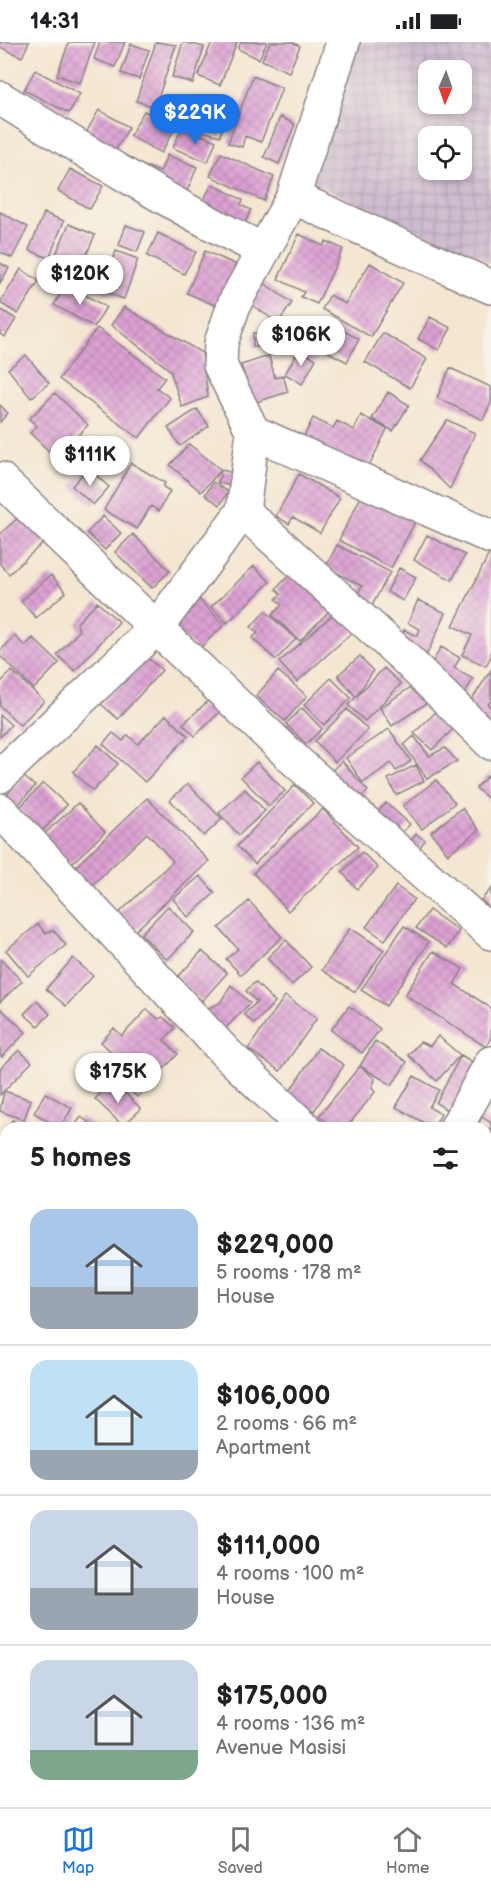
<!DOCTYPE html>
<meta charset="utf-8">
<style>
:root{--surface:#fff;--page:#f2f2f2;--text:#202124;--muted:#757577;--line:#e0e0e0;--accent:#1a73e8}
body{margin:0;font-family:"Balsamiq Sans",sans-serif;background:var(--page);color:var(--text);height:100vh;display:flex;flex-direction:column;font-size:22px;white-space:nowrap}
*{box-sizing:border-box;margin:0}
p{font-size:20px;color:var(--muted)}
.icon{flex:none;width:33px;height:33px;fill:none;stroke:currentColor;stroke-width:2;stroke-linecap:round;stroke-linejoin:round}
.map{position:relative;flex:1;overflow:hidden}
.sheet{position:absolute;left:0px;top:1080px;width:492px;height:686px;display:flex;flex-direction:column;background:var(--surface);border-radius:18px 18px 0 0;box-shadow:0 3px 9px #0003}
.sheet>*{flex:none}
.needle{width:39px;rotate:182deg}
.fabs{position:absolute;left:418px;top:18px;display:grid;gap:12px}
.fabs a{display:grid;place-items:center;width:54px;height:54px;border-radius:12px;background:var(--surface);box-shadow:0 3px 9px #0003;font-size:30px}
.price{position:absolute;translate:-50% -51px;padding:0 14px;border-radius:21px;background:#fff;color:#222;font-size:20px;line-height:39px;filter:drop-shadow(0 2px 3px #0008)}
.price::after{content:'';position:absolute;left:50%;top:36px;width:18px;height:14px;margin-left:-9px;background:inherit;clip-path:polygon(0 0,100% 0,50% 100%)}
.price.current{background:var(--accent);color:#fff}
ul{padding:0;list-style:none}
li{display:flex;align-items:center;gap:18px;height:150px;padding:0 30px}
li+li{border-top:2px solid var(--line)}
li span{display:grid;place-items:center;flex:none;width:168px;height:120px;border-radius:18px;color:#555}
li>.icon{margin-inline-start:auto}
span .icon{width:72px;height:72px;fill:#fffc;stroke-width:1}
li b{font-size:26px}
h2{display:flex;justify-content:space-between;align-items:center;height:72px;padding:0 30px;font-size:26px}
.status{display:flex;justify-content:space-between;align-items:center;height:42px;padding:0 30px;background:var(--surface);direction:ltr}
.status svg{height:16px;fill:currentColor}
.tabs{display:flex;justify-content:space-around;align-items:center;height:84px;border-top:2px solid var(--line);background:var(--surface);font-size:16px;color:var(--muted)}
.tabs a{display:grid;justify-items:center;gap:3px}
.tabs .current{color:var(--accent)}
.map>svg:first-child{display:block}
.industrial{fill:url(#industrial-grid);fill-rule:evenodd}
.building{fill:url(#building-cross-hatch)}
.lines{fill:none;stroke-linecap:round;stroke-linejoin:round}
.minor-casing{stroke:#8b8486;stroke-width:36}
.highway-casing{stroke:#8b8486;stroke-width:36}
.minor{stroke:#fff;stroke-width:33}
.highway{stroke:#fff;stroke-width:33}
</style>
<div class="status"><b>14:31</b><svg viewBox="0 0 49 12"><path d="M0 12V9h3v3zM5 12V6h3v6zM10 12V3h3v9zM15 12V0h3v12zM26 1h20v11H26zM47 4h2v5h-2z"/></svg></div>
<div class="map">
<svg width="491" height="1765" viewBox="0 0 491 1765">
<defs>
<pattern id="industrial-grid" width="8" height="8" patternUnits="userSpaceOnUse" patternTransform="scale(1.5)"><rect width="8" height="8" fill="#cfbdcf"/><path d="M0 4h8M4 0v8" fill="none" stroke="#b1a2b3"/></pattern>
<pattern id="building-cross-hatch" width="8" height="8" patternUnits="userSpaceOnUse" patternTransform="scale(1.5)"><rect width="8" height="8" fill="#dca1d3"/><path d="M0 0l8 8M0 8l8-8" fill="none" stroke="#bc8ab6"/></pattern>
</defs>
<rect width="100%" height="100%" fill="#f7f3e8"/>
<filter id="ink" filterUnits="userSpaceOnUse"><feTurbulence type="fractalNoise" baseFrequency=".0167" numOctaves="2"/><feDisplacementMap in="SourceGraphic" scale="12" xChannelSelector="R" yChannelSelector="G"/><feConvolveMatrix kernelMatrix="1 2 1 2 8 2 1 2 1" color-interpolation-filters="sRGB"/></filter>
<filter id="wash" filterUnits="userSpaceOnUse"><feTurbulence type="fractalNoise" baseFrequency=".008" numOctaves="4" result="noise"/><feDisplacementMap in="SourceGraphic" scale="24" xChannelSelector="R" yChannelSelector="G"/><feGaussianBlur stdDeviation="1.35" result="paint"/><feColorMatrix in="noise" values="0 0 0 0 0 0 0 0 0 0 0 0 0 0 0 0 0 1.4 0 .05"/><feComposite in="paint" operator="in"/></filter>
<g filter="url(#wash)">
<rect width="100%" height="100%" fill="#f4e6d0"/>
<path class="industrial" d="M358,0h133v222l-179,-81zM429,28h33v34h-33zM429,94h33v34h-33z"/>
<g id="blocks">
<path class="building" d="M0,0h29l-7,15 -22,-10z
M69,0h26l-15,41 -23,-8z
M100,0h25l-10,25 -21,-8z
M156,0l20,3 -21,62 -19,-6z
M183,0l21,5 -11,36 -21,-6z
M212,0h25l-17,43 -22,-9z
M241,0h26l-8,17 -21,-10z
M270,0h22l8,4 -11,26 -27,-12z
M131,2l18,6 -10,29 -18,-6z
M35,28l45,24 -11,19 -45,-23z
M253,34l29,12 -21,54 -16,-6 -3,11 -14,-4z
M205,56l24,7 -9,31 -24,-7z
M99,68l30,17 -13,23 -30,-17z
M144,69l31,17 -14,25 -31,-17z
M280,75l15,7 -16,40 -15,-7z
M182,85l34,14 -8,21 -35,-14z
M221,111l53,24 -10,24 -54,-25z
M167,113l30,12 -11,27 -42,-17 4,-10 12,5z
M70,127l33,17 -13,23 -32,-18z
M212,142l31,16 -2,5 10,5 -9,18 -42,-21z
M0,170l28,15 -16,31 -12,-6z
M44,171l20,8 -15,37 -20,-8z
M69,182l26,11 -16,37 -26,-11z
M126,183l19,7 -8,20 -18,-7z
M158,191l38,19 -12,22 -37,-18z
M299,192l24,12 3,-5 17,8 -26,55 -16,-7 3,-5 -26,-13z
M116,209l22,8 -14,40 -34,-12 5,-15 12,4z
M205,209l32,14 -18,42 -32,-14z
M0,221l9,5 -9,15z
M370,221l33,20 -32,54 -49,-28 8,-14 15,9z
M21,227l18,12 -21,33 -18,-11z
M261,239l31,22 -14,20 -32,-22z
M66,242l40,23 -12,20 -40,-22z
M124,265l78,46 6,44 -26,10 -12,-37 -59,-45z
M0,267l16,10 -11,18 -5,-3z
M430,275l21,11 -12,22 -21,-11z
M327,280l32,17 -12,23 -32,-17z
M97,286l68,50 -8,10 13,10 -31,40 -80,-59z
M253,291h11v14h-11z
M383,291l44,26 -17,29 -45,-26z
M299,308l17,9 -14,25 -17,-10z
M26,313l23,28 -18,15 -23,-29z
M269,314l6,22 8,-3 5,17 -35,11 -12,-38z
M450,326l41,19v16l-8,17 -46,-22z
M388,350l21,13 -16,26 -21,-12z
M55,351l33,32 -32,33 -26,-25 7,-7 -8,-7z
M0,363l8,8 -8,9z
M197,367l12,17 -29,20 -12,-18z
M361,373l26,14 -19,39 -65,-29 10,-21 20,10 4,-7 17,9z
M447,378l28,13 -25,56 -30,-29z
M189,402l32,26 -20,22 -31,-27z
M131,421l34,20 -2,4 7,4 -11,20 -8,-5 -14,23 -33,-19z
M88,426l21,19 -16,18 -21,-19z
M221,428l14,3 -3,13 -14,-3z
M299,432l41,24 -20,35 -27,-16 -4,7 -13,-8z
M213,440l15,10 -8,13 -15,-10z
M363,451l53,27 -25,48 -52,-28z
M22,472l24,26 -37,34 -9,-10v-30z
M103,474l18,17 -16,17 -18,-17z
M133,492l37,37 -18,17 -37,-36z
M427,493l38,20 -13,25 -38,-20z
M337,503l53,27 -21,39 -16,-8 9,-17 -36,-19z
M489,512l2,1v101l-5,10 -24,-11 10,-20 -19,-9z
M254,524l16,16 -43,41 -16,-16z
M399,526l17,9 -13,24 -16,-9z
M293,529l39,37 -32,33 -28,-26 10,-10 -6,-6 5,-5 -5,-5z
M51,533l15,17 -30,26 -15,-17z
M194,552l30,31 -27,26 -31,-31z
M418,558l28,13 -21,45 -28,-13 7,-15 13,6 3,-7 -12,-6z
M97,560l22,20 -44,49 -18,-16 22,-24 -2,-8z
M339,567l18,19 -60,54 -18,-20z
M265,569l31,28 -20,21 -24,-22 6,-5 -7,-6z
M15,594l10,10 8,-8 26,25 -25,26 -34,-33v-5z
M441,605l19,11 -6,10 19,11 -9,16 -38,-21z
M145,614l17,14 -44,49 -17,-15z
M360,614l13,15 -17,26 28,-29 17,16 -36,37 -17,-16 8,-8 -18,-22z
M491,628v30l-3,5 3,3v23l-24,-24z
M12,629l32,30 -24,24 -20,-19v-23z
M278,629l29,25 -22,25 -29,-25z
M331,636l20,20 -27,27 -20,-20z
M414,643l13,18 -35,23 -12,-18z
M209,658l11,12 -25,24 -12,-12z
M302,666l20,21 -16,15 -20,-20z
M347,667l21,21 -33,32 -20,-21z
M439,667l17,17 -24,24 -18,-17z
M0,673l11,10 -11,12z
M166,673l22,21 -43,46 -42,-38 10,-11 10,8 5,-6 10,9z
M389,687l22,32 -15,10 -5,-8 -28,20 -17,-25z
M414,694l15,20 16,-8 12,13 -30,18 -23,-34z
M98,703l20,19 -25,27 -20,-19z
M342,719l26,30 -14,12 -26,-29z
M257,720l28,29 -16,15 -28,-29z
M416,723l8,16 -28,14 -8,-16z
M491,730v29l-15,-13z
M23,734l12,10 -19,21 -12,-9z
M436,738l19,23 -33,26 -19,-23z
M43,741l24,22 -26,27 -23,-23z
M188,742l34,35 -18,17 -34,-36z
M295,743l18,18 -58,61 -18,-18z
M245,747l20,22 -26,24 -20,-22z
M147,756l62,63 -78,74 -17,-17 59,-57 -26,-28 -59,56 -17,-18z
M78,761l27,29 -35,33 -28,-29z
M386,761l24,21 -12,13 -24,-21z
M462,766l17,22 -31,24 -17,-22z
M323,767l35,38 -70,64 -35,-38z
M416,792l9,6 -7,10 -9,-7z
M362,810l16,16 -21,21 -15,-17z
M200,834l15,17 -27,24 -15,-18z
M396,844l18,13 -29,41 -19,-13z
M491,847v20l-10,-9z
M249,859l33,36 -41,38 -15,-16 12,-10 -19,-21z
M168,864l26,26 -27,28 -26,-26z
M429,868l30,21 -12,17 -31,-20z
M38,882l7,9 8,-3 13,15 -38,31 -22,-26z
M404,884l25,16 -43,64 -25,-16z
M350,886l34,22 -29,42 -33,-22z
M286,898l25,27 -19,18 -25,-27z
M202,909l25,22 -25,28 -25,-23z
M433,909l30,18 -9,15 37,24v29l-5,10 -81,-52z
M73,916l20,18 -27,30 -20,-17z
M0,917l22,22 -22,21z
M255,940l20,20 -21,22 -10,-10 13,-12 -11,-11z
M231,943l19,18 -29,30 -21,-21 20,-9z
M285,954l32,22 -37,53 -32,-22z
M37,959l13,13 -12,12 -14,-12z
M349,964l31,23 -18,24 -31,-23z
M0,966l26,24 -24,25 -2,-2z
M147,967l11,10 5,-2 12,11 -11,12 14,14 -41,43 -25,-22 11,-12 -22,-21 13,-14 8,8z
M438,994l22,19 -23,26 -29,-26 12,-13 10,4z
M375,999l32,21 -15,23 -32,-19 15,13 -3,8 3,5 -29,36h-13l-14,-12 41,-50z
M318,1006l26,17 -30,46 -26,-17z
M19,1008l13,12 -32,33v-26z
M461,1013l18,11 -29,46 -14,-9z
M414,1034l25,14 -10,17 12,7 -8,14 -37,-21z
M113,1039l28,28 -18,17 -28,-27z
M4,1049l27,9 -7,20 -24,-9z
M45,1051l27,15 -12,20 -26,-15z
M81,1075l16,11h-24z
M482,1075l9,6v13l-5,8v-16h-10z
M12,1078l21,8h-24z
M6,1093v33l-6,-3v-16z
M491,1098v29l-5,-3v-18z
M491,1170v45l-5,-2v-34z
M0,1247l6,5v35l-6,-5z
M491,1275v54l-5,5v-53z
M0,1314l6,5v13l-6,8z
M491,1335v35l-5,6v-36z
M491,1380v24l-5,-3v-14z
M491,1410v58l-5,9v-59z
M6,1413v30l-6,5v-29z
M486,1592l5,5v48l-5,-4z
M0,1595l6,5v31l-6,8z
M6,1649v94l-6,5v-91z
M491,1663v34l-5,-4v-25z
M491,1744v21h-14l-2,-2 3,-3h8v-10z
M58,1760h41l-5,5h-41z
M139,1760h50l7,5h-62z
M374,1760h39l5,5h-50z"/>
</g>
</g>
<g filter="url(#ink)">
<use href="#blocks" fill-opacity="0" stroke="#8b8486" stroke-width="1.5"/>
<g class="lines">
<g class="minor-casing">
<path id="minor" d="M0,56c86,54 171,107 263,152
M293,155l198,90
M253,390l238,105
M0,437l297,283 194,171
M243,469l162,147 86,85
M0,734l157,-149 86,-116 10,-79 -33,-67 1,-22 14,-41 58,-105 50,-155
M0,768l225,242 80,76
M456,1086l35,-65
M0,1156l6,6
M486,1244l5,4
M486,1503l5,4"/>
</g>
<g class="highway-casing">
<path id="highway" d="M0,1491l6,6
M291,1760l6,5"/>
</g>
<use href="#minor" class="minor"/>
<use href="#highway" class="highway"/>
</g>
</g>
</svg>
<div class="fabs">
<a><svg class="needle" viewBox="-14 -14 28 28"><path d="M0-13l5 13h-10z" fill="#e53935"/><path d="M0 13l5-13h-10z" fill="#757577"/></svg></a>
<a><svg class="icon" aria-label="locate" viewBox="0 0 24 24"><circle cx="12" cy="12" r="6"/><path d="M12 2v4M12 18v4M2 12h4M18 12h4"/></svg></a>
</div>
<b class="price current" style="left:195px;top:103px">$229K</b>
<b class="price" style="left:80px;top:264px">$120K</b>
<b class="price" style="left:301px;top:325px">$106K</b>
<b class="price" style="left:90px;top:445px">$111K</b>
<b class="price" style="left:118px;top:1062px">$175K</b>
<section class="sheet">
<h2>5 homes<svg class="icon" aria-label="filters" viewBox="0 0 24 24"><path d="M4 7h16M4 17h16"/><circle cx="9" cy="7" r="2"/><circle cx="15" cy="17" r="2"/></svg></h2>
<ul>
<li><span style="background:linear-gradient(#a9c7e8 65%,#9aa5b1 0)"><svg class="icon" aria-label="home" viewBox="0 0 24 24"><path d="M3 11l9-7 9 7M6 9v11h12V9"/></svg></span><div><b>$229,000</b><p>5 rooms · 178 m²</p><p>House</p></div></li>
<li><span style="background:linear-gradient(#bfe0f5 75%,#9aa5b1 0)"><svg class="icon" aria-label="home" viewBox="0 0 24 24"><path d="M3 11l9-7 9 7M6 9v11h12V9"/></svg></span><div><b>$106,000</b><p>2 rooms · 66 m²</p><p>Apartment</p></div></li>
<li><span style="background:linear-gradient(#c9d6e8 65%,#9aa5b1 0)"><svg class="icon" aria-label="home" viewBox="0 0 24 24"><path d="M3 11l9-7 9 7M6 9v11h12V9"/></svg></span><div><b>$111,000</b><p>4 rooms · 100 m²</p><p>House</p></div></li>
<li><span style="background:linear-gradient(#c9d6e8 75%,#7fa58c 0)"><svg class="icon" aria-label="home" viewBox="0 0 24 24"><path d="M3 11l9-7 9 7M6 9v11h12V9"/></svg></span><div><b>$175,000</b><p>4 rooms · 136 m²</p><p>Avenue Masisi</p></div></li>
</ul>
</section>
</div>
<nav class="tabs">
<a class="current"><svg class="icon" aria-label="map" viewBox="0 0 24 24"><path d="M3 6l6-2 6 2 6-2v14l-6 2-6-2-6 2zM9 4v14M15 6v14"/></svg>Map</a>
<a><svg class="icon" aria-label="saved" viewBox="0 0 24 24"><path d="M7 4h10v16l-5-4-5 4z"/></svg>Saved</a>
<a><svg class="icon" aria-label="home" viewBox="0 0 24 24"><path d="M3 11l9-7 9 7M6 9v11h12V9"/></svg>Home</a>
</nav>
